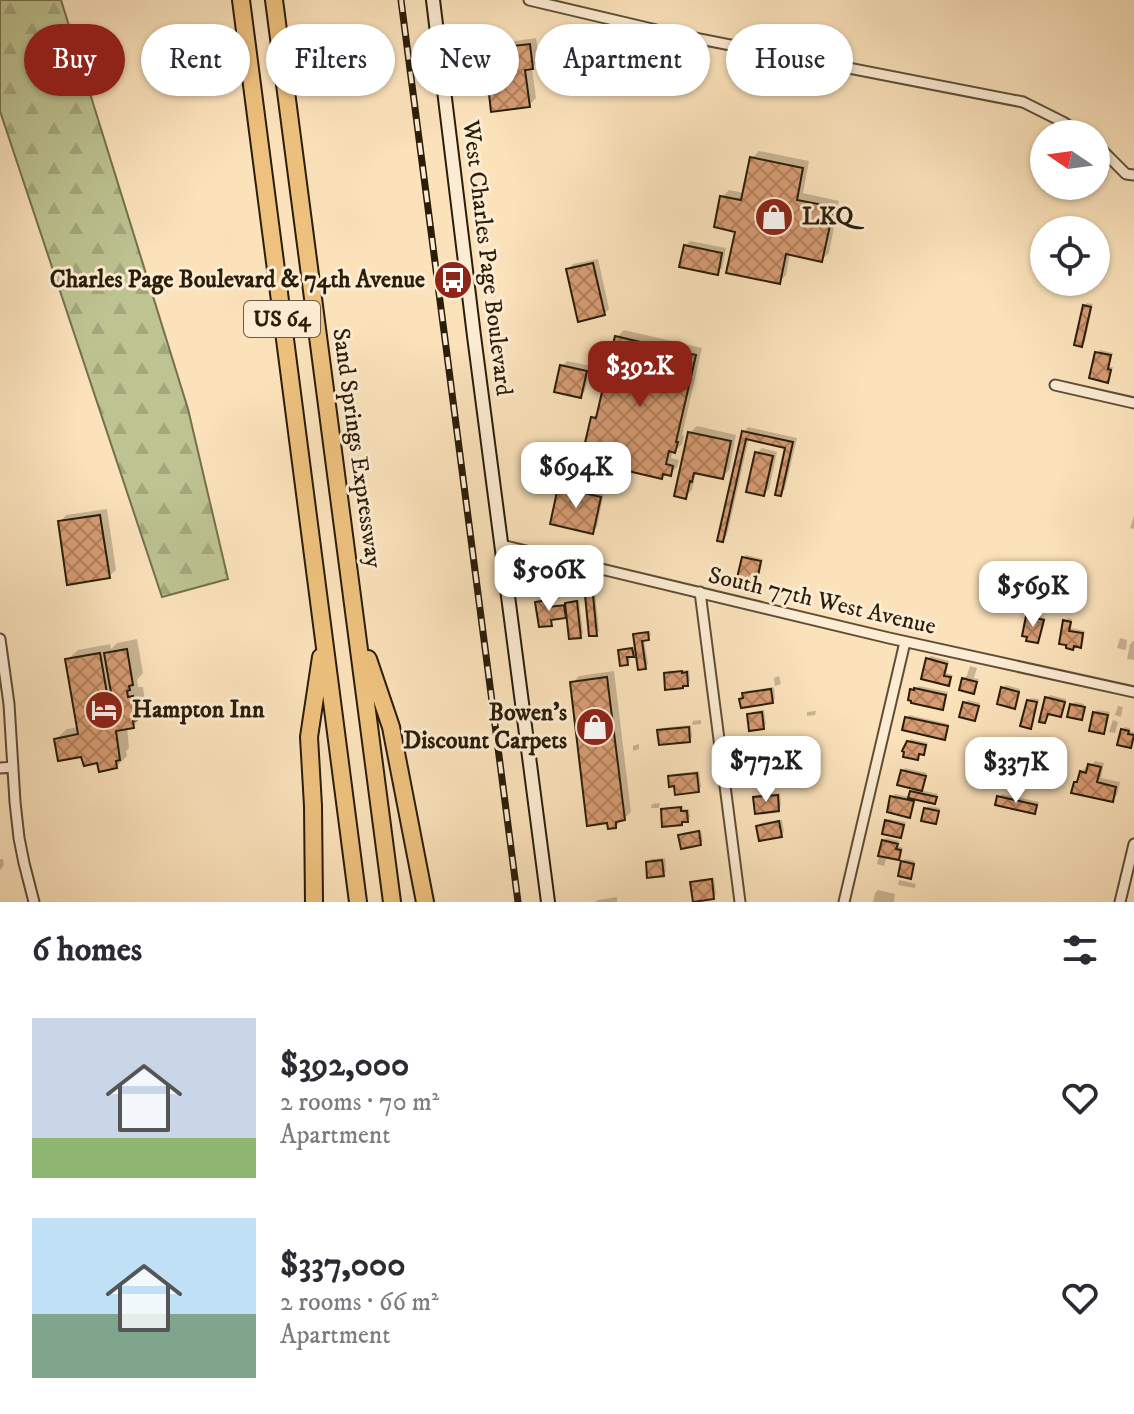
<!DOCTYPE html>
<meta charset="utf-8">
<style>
:root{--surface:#fff;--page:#f2f2f3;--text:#2b2b33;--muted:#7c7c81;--accent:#8f2418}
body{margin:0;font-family:"IM FELL DW Pica",serif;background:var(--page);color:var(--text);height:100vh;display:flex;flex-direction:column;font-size:30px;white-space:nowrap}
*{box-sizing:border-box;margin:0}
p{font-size:26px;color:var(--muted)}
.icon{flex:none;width:44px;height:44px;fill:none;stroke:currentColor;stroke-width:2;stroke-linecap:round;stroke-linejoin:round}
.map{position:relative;height:902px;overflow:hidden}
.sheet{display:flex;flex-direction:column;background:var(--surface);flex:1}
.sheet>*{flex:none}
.banner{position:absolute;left:24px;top:24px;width:1086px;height:72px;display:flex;gap:16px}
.needle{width:52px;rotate:283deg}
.fabs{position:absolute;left:1030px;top:120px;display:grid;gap:16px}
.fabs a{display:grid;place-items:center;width:80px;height:80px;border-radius:50%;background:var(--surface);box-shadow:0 2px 6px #0004;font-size:40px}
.price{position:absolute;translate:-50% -68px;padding:0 18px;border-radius:16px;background:#fff;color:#222;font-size:26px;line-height:52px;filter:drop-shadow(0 2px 4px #0008)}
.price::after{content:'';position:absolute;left:50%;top:48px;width:24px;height:18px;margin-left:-12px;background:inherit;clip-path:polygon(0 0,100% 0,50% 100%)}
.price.selected{background:var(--accent);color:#fff}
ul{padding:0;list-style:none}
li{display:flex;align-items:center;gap:24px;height:200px;padding:0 32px}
li span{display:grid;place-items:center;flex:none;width:224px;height:160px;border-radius:0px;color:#555}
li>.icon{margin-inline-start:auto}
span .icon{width:96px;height:96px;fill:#fffc;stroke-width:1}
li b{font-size:34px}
h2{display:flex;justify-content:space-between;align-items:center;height:96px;padding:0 32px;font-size:34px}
.tag{padding:0 28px;border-radius:36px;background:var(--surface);box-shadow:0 2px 6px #0004;font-size:28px;line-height:72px}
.tag.selected{background:var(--accent);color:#fff}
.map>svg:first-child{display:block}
.forest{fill:url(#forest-firs);stroke:#74704e;stroke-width:2}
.shadow{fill:#0003}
.building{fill:url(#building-cross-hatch);stroke:#2a1d0a;stroke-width:2}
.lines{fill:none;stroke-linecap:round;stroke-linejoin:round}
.street-casing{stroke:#5e4e36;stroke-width:13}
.secondary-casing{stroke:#2a1d0a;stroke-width:16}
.highway-casing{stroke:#2a1d0a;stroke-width:20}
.street{stroke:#fcecd3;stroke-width:9}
.secondary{stroke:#fcecd3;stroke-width:12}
.highway{stroke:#eec17e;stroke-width:16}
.rail-casing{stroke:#2a1d0a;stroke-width:7}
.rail{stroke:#fcecd3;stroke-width:4;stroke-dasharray:12;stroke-linecap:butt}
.labels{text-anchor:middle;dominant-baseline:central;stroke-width:6;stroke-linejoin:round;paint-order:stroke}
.shield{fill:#fcecd3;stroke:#695b46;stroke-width:2}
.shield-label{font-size:22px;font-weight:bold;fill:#2a1d0a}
.poi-label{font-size:24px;font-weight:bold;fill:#2a1d0a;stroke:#fcecd3;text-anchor:start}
.street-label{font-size:24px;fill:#2a1d0a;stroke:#fcecd3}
</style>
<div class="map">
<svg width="1134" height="902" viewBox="0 0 1134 902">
<defs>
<pattern id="forest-firs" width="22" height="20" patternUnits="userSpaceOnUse" patternTransform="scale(2)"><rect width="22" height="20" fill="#bdc391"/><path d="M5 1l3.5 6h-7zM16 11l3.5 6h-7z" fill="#a3a77c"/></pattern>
<pattern id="building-cross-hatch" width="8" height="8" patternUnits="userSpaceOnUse" patternTransform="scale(2)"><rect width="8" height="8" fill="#d89c73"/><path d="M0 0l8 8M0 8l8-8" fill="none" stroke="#af7f5d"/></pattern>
</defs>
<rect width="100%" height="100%" fill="#fbe2bb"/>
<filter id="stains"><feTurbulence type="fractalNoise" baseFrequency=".0025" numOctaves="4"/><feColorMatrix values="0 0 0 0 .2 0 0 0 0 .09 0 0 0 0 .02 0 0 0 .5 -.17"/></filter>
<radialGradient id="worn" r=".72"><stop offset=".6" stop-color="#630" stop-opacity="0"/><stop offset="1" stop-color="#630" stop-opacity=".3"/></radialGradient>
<path class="forest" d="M0,0h61l127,409 40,170 -66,18 -162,-486z"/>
<path class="shadow" d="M508,34l1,8 27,-4 3,22 -7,8 4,30 -7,7 -39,-22 -11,-37 11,-10z
M759,151l50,10 -6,32 36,8 -10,52 -7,6 -32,-6 -4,22 -7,7 -57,-85 7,-7 15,3 8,-35z
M690,241l36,7 -4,20 -5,4 -32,-26z
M598,259l11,50 -5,5 -36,-45 5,-5z
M1087,303l6,1 -8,38 -3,3 2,-39z
M624,330l78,18 -20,87 2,1 -2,8 -7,7 -2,-1 -2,8 8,2 -2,7 -6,6 -5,-1 -4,4 -69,-58 7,-8 17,-73z
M1100,350l13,3 -4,14h4l-3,11 -3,2 -10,-27z
M567,361l24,5 -6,25 -5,5 -18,-30z
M697,426l39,9 -7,35 -7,7 -23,-5 -4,4 -3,14 -7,7 5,-64z
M748,427l49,11 -12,51 -5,5 8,-48 -39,-8 -22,97 -4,5 21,-108z
M762,448l15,4 -8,37 -5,5 -7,-41z
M565,484l39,8 -7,35 -5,5 -32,-44z
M107,509l9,61 -7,6 -49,-54 6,-7z
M1134,516v13l-4,-1z
M746,555l17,4 -5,22 -3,3 -12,-26z
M1026,572l12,3 -2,9 7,2 -2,10 -3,3 -15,-24z
M590,593h5l4,38 -3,3 -9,-38z
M549,600v7l18,-2 3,-4 9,-1 4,33 -3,3 -12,-23 -3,3 -14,2v6l-13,-22z
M1031,614l14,4 -5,20 -3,3 -9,-24z
M1068,618l4,1 -1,9 14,3 -2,12 -3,2h-4l-3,2 -4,-4 -4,-22z
M650,631l1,4 -7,4 4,25 -3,3 -8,-17 -4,5h-4l1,5 -3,3 -7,-13 3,-2 14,-2 -2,-11 3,-3z
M1120,638l7,2 -1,9 7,-8h1v19l-7,-1 3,-15 -5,6 -8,-2z
M137,639l6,34 -6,7 1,7h5l3,21 -3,4v3l-10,11 -6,1 2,21 -3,3 1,5 -11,11 -34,-13 -26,-15 11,-10 12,-2 -12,-67 11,-10 32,-6 1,5 6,-6z
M931,656l18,5 -3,12 7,2 -5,9 -20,-25z
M970,666l7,2 -3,10 5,1 -3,10 -2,3 -10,-13 3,-4z
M689,670l1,11 -3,3 -21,-10 3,-3z
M614,671l17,141 -15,14 -44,-143 7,-7z
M779,676l2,8 -6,2 -1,-8z
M1006,685l14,4 -3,15 -3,2 -11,-18z
M919,686l29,6 -3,13 -3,3 -30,-18z
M774,687l1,12 -3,3 -27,-6v-2l2,-3z
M1050,695l16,4 -3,13 -3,3 -11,-3 -4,9 2,-23z
M1031,698l8,1 -6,25 -3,3 -1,-26z
M968,700l12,3 -3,13 -3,3 -9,-16z
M1075,702l9,2 -3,13 -9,-12z
M1118,706l5,1 -2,10 -6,-2z
M764,710l2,14 -3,3 -14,-12 3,-3z
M1097,710l13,2 -4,17 -3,3 -8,-19z
M816,711l-1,4 -8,1v-4z
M909,715l40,9 -2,10 -3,3 -38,-19z
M701,720v4l-9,1 1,-4z
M1113,720l5,2 -3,11 -6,-1z
M691,725l1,12 -3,3 -30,-9 3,-3z
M1125,727l5,1v4h4l-1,11 -2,3 -9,-16z
M774,736l2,17 -3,3 -29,-14 3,-3z
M1029,737l25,6 -3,15 -3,3 -22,-21z
M911,739l17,4 -2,7 -3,3 -3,-1 -3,5 -9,-15z
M639,744v5l-6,2v-5z
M799,749h7v5h7l1,11 -3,3 -15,-16z
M1095,761l9,2 -3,15 19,4 -3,13 -5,5 -37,-17 5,-5 2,-6 4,-5 3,1z
M905,768l22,5 -3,13 -4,4 18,4 -3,8 -19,-5 -4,15 -3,3 -17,-18 3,-3 15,3 1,-5 5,-5 -13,-16z
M699,771l2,16 -3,3 -22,-6 -6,-7 3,-3z
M780,793l1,13 -3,3 -23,-11 3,-3z
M1002,794l37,8 -2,7 -2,3 -36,-15z
M660,803l-1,5h-8l1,-4z
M683,806v3h6l1,8 -9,6 -18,-13 3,-3z
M928,806l12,2 -2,11 -3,3 -10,-13z
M889,819l17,3 -3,11 -3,3 -14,-15z
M782,820l2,12 -3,3 -23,-9 3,-3z
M701,830l2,11 -3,2 -20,-7 3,-3z
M886,838l13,3 -1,5 5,2 -2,7 -3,3 -11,-2 -3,10 -7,-2 6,-23z
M665,858l1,13 -3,3 -15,-12 3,-3z
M0,859h3l1,6 -4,5z
M905,859l10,2 -2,13 -3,2 -8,-14z
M714,878l2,16 -2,3 -22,-14 3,-3z
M899,880l17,4 -1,4 -17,-3z
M878,890l17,4 -1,8h-21l2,-9z
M617,897v5h-22l3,-2z"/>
<path class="building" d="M502,40l1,7 27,-3 3,25 -8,1 5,37 -39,5 -3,-27 -8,2 -5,-37 2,-5 4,-3z
M750,157l53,11 -6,32 37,7 -12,55 -36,-8 -6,30 -54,-11 9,-41 -21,-5 6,-31 21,4z
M684,245l38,8 -4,22 -39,-8z
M593,263l12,52 -27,7 -12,-53z
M1083,305l8,2 -9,40 -8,-2z
M615,336l81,19 -20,87h2l-3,11 -6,-2 -3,13 7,2 -2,10 -8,-2 -1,5 -81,-19 10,-43 5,1z
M1095,352l16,3 -3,14 3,1 -3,13 -19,-5z
M560,365l27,6 -6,27 -27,-6z
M742,431l51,11 -12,54 -6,-1 10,-47 -39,-9 -23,103 -6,-1z
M688,432l43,9 -8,38 -29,-6 -2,9 -2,-1 -4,18 -12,-3z
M755,452l18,4 -9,40 -18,-4z
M558,487l43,10 -8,37 -43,-10z
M100,515l10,63 -43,7 -9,-64z
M742,557l19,4 -5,25 -20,-4z
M1021,574l16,4 -2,8 7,2 -3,13 -23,-5z
M585,595h8l4,41h-8z
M548,600l1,7 15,-2 2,13 -15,2 1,6 -13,1 -4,-25z
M577,601l4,37 -12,1 -4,-36z
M1026,616l18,4 -6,23 -12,-2 1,-4 -5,-1z
M1063,620l8,2 -2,9 14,2 -2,15 -7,-2 -1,4 -7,-2v-3l-7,-1z
M648,632l1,8 -7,1 4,28 -8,1 -5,-36z
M632,648l2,9h-7l1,8 -8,1 -2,-16z
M127,649l6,36 -4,1 1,4 -3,1 1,6 5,-1 4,24 -4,1 1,7 -18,3 4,29 -4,1 1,7 -18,4 -2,-9 -13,3 -3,-9 -23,4 -4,-22 24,-5 -13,-75 35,-6 8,46 4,-1 -8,-45z
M926,658l21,6 -3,12 7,1 -2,9 -28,-7z
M682,671v2l5,-1 1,14h-5v2l-18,2 -1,-17z
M607,677l18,143 -9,2v6l-8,1 -1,-6 -20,3 -17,-144z
M962,678l15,4 -3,12 -15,-4z
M1001,687l18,5 -4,17 -18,-5z
M914,688l32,7 -3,15 -32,-7v-2l-3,-1 2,-11 4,1z
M771,689l2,14 -32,5 -2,-9 4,-1 -1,-5z
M1045,697l20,5 -4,15 -13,-3 -3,9 -6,-1z
M1027,700l10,2 -6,27 -11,-3z
M963,702l16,4 -4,15 -16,-4z
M1070,704l15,3 -3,13 -15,-3z
M762,712l2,17 -15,2 -2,-17z
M1093,712l15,3 -4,19 -15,-3z
M905,717l43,9 -3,14 -43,-10z
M689,727l1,15 -31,3 -2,-15z
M1121,729l8,2 -1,3 6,1 -3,13 -14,-3z
M772,738l2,20 -30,3 -2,-19z
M1025,739l27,6 -3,18 -28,-6z
M907,741l19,4 -2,10 -5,-1 -1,6 -15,-3 1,-5 -2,-1z
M794,751h9l1,5 7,-1 1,15 -17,1z
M1088,764l13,3 -4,15 19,5 -3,15 -42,-9 3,-11h3l3,-11 6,2z
M901,770l25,6 -4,15 -25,-6z
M697,773l2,19 -24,3 -1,-9 -5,1 -1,-11z
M910,791l27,6 -2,7 -27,-6z
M778,795l1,16 -24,3 -2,-17z
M890,796l24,5 -4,17 -23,-6z
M997,796l40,9 -2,9 -40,-9z
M681,807v4h6l1,11h-6v3l-20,2 -1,-18z
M924,808l15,3 -3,13 -15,-3z
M885,820l19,5 -3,13 -19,-4z
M779,821l3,16 -23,4 -3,-15z
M699,831l2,14 -20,4 -3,-14z
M882,840l16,4 -2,5 5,1 -2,10 -21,-4z
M662,860l2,16 -17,2 -1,-16z
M901,861l13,3 -3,15 -13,-3z
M712,879l2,20 -21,3 -3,-20z"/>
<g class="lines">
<g class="street-casing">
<path id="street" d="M529,0l140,33 354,69 40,20 18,12
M1096,144l30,30 8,1
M1055,385l79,18
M501,545l388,93 245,54
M700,592l40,310
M0,639l9,65 6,98 4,36 5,25 10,39
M0,768l13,-1
M844,902l61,-260
M1120,902l14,-58"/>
</g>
<g class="secondary-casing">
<path id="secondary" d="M433,0l41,336 74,566"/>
</g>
<g class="highway-casing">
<path id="highway" d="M241,0l117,902
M274,0l118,902
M368,659l23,68 34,175
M314,902l-1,-96 -4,-69 12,-80"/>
</g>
<use href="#street" class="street"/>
<use href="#secondary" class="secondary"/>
<use href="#highway" class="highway"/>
<g class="rail-casing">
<path id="rail" d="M401,0l117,902"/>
</g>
<use href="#rail" class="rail"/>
</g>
<defs>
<g id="shop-disc" transform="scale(2)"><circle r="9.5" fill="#8f2418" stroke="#fcecd3"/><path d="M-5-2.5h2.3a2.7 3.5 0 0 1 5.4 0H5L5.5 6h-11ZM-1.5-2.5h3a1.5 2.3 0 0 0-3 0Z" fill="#fff"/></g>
<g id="bus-disc" transform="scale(2)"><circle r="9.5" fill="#8f2418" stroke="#fcecd3"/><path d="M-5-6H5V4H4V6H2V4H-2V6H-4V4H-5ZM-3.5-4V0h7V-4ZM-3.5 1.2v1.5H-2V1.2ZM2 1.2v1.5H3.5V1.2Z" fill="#fff"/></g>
<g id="hotel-disc" transform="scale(2)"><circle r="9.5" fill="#8f2418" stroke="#fcecd3"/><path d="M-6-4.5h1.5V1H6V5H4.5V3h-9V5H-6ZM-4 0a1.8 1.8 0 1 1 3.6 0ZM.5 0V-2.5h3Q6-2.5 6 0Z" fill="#fff"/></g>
</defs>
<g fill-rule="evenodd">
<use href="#shop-disc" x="774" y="217"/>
<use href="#bus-disc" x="453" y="280"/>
<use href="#hotel-disc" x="104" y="710"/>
<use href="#shop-disc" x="595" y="727"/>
</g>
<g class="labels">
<rect class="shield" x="244" y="301" width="76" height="36" rx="6"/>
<g class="shield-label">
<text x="282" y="319">US 64</text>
</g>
<g class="poi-label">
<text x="802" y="217">LKQ</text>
<text x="425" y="280" text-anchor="end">Charles Page Boulevard &amp; 74th Avenue</text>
<text x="132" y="710">Hampton Inn</text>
<text x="567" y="713" text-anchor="end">Bowen's<tspan x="567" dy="28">Discount Carpets</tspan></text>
</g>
<g class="street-label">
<text transform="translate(487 258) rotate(83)">West Charles Page Boulevard</text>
<text transform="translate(357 448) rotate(82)">Sand Springs Expressway</text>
<text transform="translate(822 601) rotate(13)">South 77th West Avenue</text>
</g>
</g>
<rect width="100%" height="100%" filter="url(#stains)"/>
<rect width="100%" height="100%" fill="url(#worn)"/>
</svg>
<div class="fabs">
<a><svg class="needle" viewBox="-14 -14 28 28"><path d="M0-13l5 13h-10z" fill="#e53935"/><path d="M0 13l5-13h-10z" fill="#7c7c81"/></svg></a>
<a><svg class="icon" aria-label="locate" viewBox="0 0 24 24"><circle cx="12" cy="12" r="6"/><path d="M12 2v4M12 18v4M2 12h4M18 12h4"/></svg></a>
</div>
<b class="price selected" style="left:640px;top:409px">$392K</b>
<b class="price" style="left:576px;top:510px">$694K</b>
<b class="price" style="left:549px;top:613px">$506K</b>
<b class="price" style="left:1033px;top:629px">$569K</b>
<b class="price" style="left:766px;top:804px">$772K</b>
<b class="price" style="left:1016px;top:805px">$337K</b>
<div class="banner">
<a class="tag selected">Buy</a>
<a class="tag">Rent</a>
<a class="tag">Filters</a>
<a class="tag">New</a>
<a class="tag">Apartment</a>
<a class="tag">House</a>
</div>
</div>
<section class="sheet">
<h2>6 homes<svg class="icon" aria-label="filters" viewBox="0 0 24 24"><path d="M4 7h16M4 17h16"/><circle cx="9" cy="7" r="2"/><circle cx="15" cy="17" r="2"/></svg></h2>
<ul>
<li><span style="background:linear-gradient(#c9d6e8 75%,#8fb573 0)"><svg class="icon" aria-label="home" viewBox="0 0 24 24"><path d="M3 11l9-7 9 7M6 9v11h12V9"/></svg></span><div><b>$392,000</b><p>2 rooms · 70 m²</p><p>Apartment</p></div><svg class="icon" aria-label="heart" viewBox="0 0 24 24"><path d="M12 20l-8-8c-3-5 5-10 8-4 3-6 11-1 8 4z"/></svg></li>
<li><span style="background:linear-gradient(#bfe0f5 60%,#7fa58c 0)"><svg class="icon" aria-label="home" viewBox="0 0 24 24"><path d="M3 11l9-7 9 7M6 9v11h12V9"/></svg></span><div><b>$337,000</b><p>2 rooms · 66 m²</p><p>Apartment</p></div><svg class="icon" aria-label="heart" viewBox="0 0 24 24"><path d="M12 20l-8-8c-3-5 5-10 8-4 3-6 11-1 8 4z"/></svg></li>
</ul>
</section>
